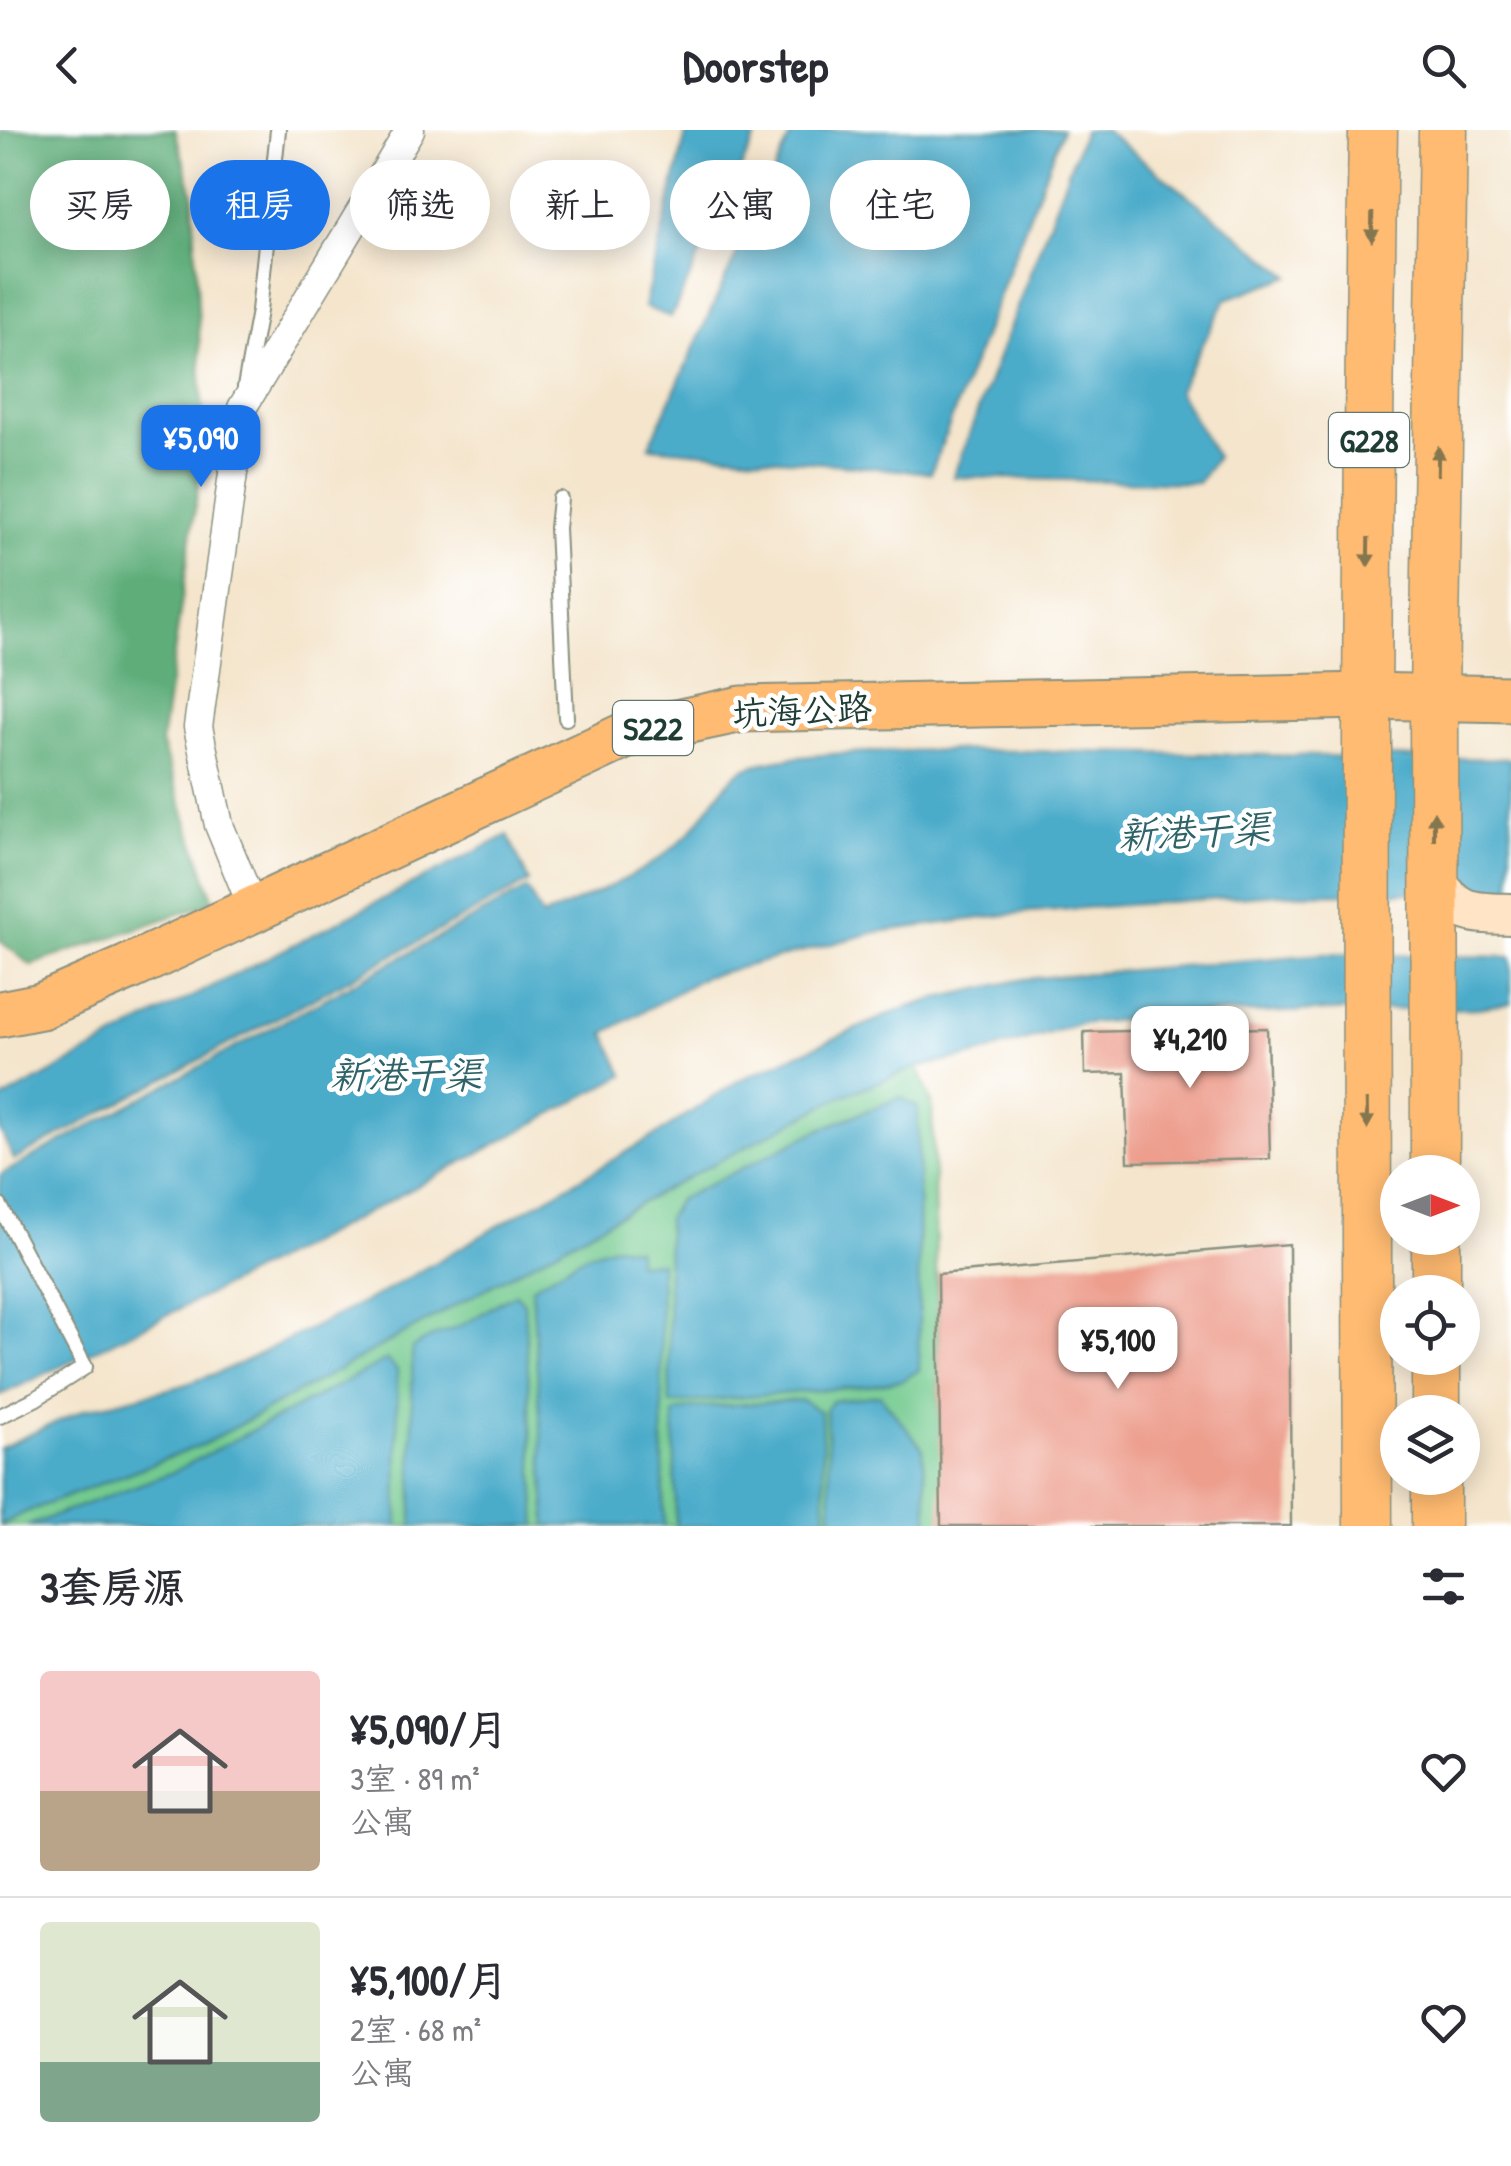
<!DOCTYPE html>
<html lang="zh">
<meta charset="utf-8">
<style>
:root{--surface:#fff;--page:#f7f7f7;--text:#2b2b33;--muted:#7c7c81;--line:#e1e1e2;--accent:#1a73e8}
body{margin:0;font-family:"Patrick Hand","LXGW WenKai TC",sans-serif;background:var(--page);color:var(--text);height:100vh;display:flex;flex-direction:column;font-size:38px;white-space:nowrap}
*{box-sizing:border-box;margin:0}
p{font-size:32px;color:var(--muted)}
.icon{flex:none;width:55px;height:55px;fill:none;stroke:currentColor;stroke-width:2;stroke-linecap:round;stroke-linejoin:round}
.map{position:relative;height:1396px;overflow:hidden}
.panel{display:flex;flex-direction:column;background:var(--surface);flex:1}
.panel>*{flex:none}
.top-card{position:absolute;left:30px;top:30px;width:1000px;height:90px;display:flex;gap:20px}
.needle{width:65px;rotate:90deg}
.tools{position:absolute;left:1380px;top:1025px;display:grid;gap:20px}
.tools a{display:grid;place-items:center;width:100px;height:100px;border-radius:50%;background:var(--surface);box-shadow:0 5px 25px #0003;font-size:50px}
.price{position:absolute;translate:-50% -85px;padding:0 22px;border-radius:20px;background:#fff;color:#222;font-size:32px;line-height:65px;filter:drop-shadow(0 2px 5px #0008)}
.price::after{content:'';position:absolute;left:50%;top:60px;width:30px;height:22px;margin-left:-15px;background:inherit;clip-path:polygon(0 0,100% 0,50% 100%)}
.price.current{background:var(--accent);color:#fff}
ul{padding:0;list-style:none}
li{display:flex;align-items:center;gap:30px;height:250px;padding:0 40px}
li+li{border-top:2px solid var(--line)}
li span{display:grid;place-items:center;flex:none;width:280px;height:200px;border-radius:10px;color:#555}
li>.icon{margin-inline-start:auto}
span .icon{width:120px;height:120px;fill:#fffc;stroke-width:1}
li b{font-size:42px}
h2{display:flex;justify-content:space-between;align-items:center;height:120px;padding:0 40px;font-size:42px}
.pill{padding:0 35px;border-radius:45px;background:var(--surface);box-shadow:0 5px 25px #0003;font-size:35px;line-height:90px}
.pill.current{background:var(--accent);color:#fff}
header{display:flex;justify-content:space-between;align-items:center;height:130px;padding:0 40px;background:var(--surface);font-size:45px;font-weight:800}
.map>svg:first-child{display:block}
.green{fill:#73ca8f;stroke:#498462;stroke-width:2.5}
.forest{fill:#5eae7a;stroke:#3e7657;stroke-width:2.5}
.water{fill:#4bacca;stroke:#35747f;stroke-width:2.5}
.building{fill:#ed9e8d}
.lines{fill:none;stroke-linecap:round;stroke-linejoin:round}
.service-casing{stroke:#8a9180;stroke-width:18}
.minor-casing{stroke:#8a9180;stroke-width:31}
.secondary-casing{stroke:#8a9180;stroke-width:44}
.primary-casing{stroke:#8a9180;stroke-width:49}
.trunk-casing{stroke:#8a9180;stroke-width:51}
.service{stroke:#fff;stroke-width:14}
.minor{stroke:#fff;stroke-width:28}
.secondary{stroke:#ffe4c6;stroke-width:40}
.primary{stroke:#ffbb71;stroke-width:45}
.trunk{stroke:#ffbb71;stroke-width:48}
.oneway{fill:#84764f}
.labels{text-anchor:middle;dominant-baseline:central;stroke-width:9;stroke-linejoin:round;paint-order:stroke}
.shield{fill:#fff;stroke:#627771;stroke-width:2.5}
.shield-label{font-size:32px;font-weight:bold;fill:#1f3d34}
.street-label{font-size:35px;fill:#1f3d34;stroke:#fff}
.water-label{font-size:38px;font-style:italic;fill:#2e6468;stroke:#fff}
</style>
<header><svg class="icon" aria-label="back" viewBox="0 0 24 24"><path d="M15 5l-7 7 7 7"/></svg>Doorstep<svg class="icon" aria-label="search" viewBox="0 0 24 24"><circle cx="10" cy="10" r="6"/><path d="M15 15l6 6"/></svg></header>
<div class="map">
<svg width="1511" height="1396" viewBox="0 0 1511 1396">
<rect width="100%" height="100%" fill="#fff"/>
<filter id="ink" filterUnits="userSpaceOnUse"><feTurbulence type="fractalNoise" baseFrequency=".01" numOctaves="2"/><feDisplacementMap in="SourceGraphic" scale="20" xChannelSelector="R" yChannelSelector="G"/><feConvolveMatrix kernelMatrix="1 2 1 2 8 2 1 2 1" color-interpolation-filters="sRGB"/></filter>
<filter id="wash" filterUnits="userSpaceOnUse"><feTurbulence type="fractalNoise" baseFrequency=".0048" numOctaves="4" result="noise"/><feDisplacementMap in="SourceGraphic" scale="40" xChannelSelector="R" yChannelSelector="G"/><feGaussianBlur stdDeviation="2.25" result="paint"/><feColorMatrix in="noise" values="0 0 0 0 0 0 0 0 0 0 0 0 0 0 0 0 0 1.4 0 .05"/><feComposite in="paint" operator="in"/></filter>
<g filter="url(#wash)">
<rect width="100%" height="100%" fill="#f4e5cc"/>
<path class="green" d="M918,937l14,37 11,422h-943l26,-14 178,-68 475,-262 163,-86z"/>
<path class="forest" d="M0,0h175l18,64 11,253 -43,296 53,159 -183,63 -31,-24z"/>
<path class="water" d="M687,0h72l-88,187 -27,-10z
M793,0h269l-131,343 -282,-26z
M1084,0h21l185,146 -64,23 -48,92 38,66 -18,26 -245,-6z
M952,620l559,9v132l-234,3 -249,18 -151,20 -173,45 -99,56 19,42c-205,111 -411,222 -624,320v-220l527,-286 15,28c51,-23 108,-43 147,-84 17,-18 29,-44 49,-60 26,-22 174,-22 214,-23z
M508,705l21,47 -515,278 -14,-30v-29l160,-88z
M1323,824l188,3v46l-33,5 -294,6 -105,10 -105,32 -56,11 -76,29 -163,86 -475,262 -178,68 -26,13v-77l83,-38 98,-24 47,-17 152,-75 281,-162 78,-52 158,-69 41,-13 86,-19z
M901,967l17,11 1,262 -16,10 -35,6 -198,18 -3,-185 11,-19 145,-72z
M616,1115l21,4v14l23,-1 4,264h-117l-15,-239 54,-32z
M516,1164l8,9 13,223h-124l-1,-178c17,-11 27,-13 45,-21 21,-8 38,-25 59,-33z
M387,1230l10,10 1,156h-371l146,-54z
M880,1265l43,54 6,77h-97l-6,-116 6,-9z
M802,1270l19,12 5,114h-150l-2,-113 17,-5z"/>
<g id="blocks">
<path class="building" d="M1267,898l3,131 -142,3 -3,-89 -40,1 -1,-42z
M1289,1114l2,282h-350l-3,-252z"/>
</g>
</g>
<g filter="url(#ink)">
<use href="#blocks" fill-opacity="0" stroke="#8a9180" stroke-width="2.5"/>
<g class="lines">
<g class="service-casing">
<path id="service" d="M245,257l14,-76 19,-181
M560,369l-3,29 9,190
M0,1076l85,161 -50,32 -35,17"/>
</g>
<g class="minor-casing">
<path id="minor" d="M246,761l-27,-66 -21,-98 44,-319 168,-278"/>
</g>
<g class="secondary-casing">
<path id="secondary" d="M1434,749c22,36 39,34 77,35"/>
</g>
<g class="primary-casing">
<path id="primary" d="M0,884l41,-8 87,-38 505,-236 109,-23 624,-13 145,3"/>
</g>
<g class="trunk-casing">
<path id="trunk" d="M1435,1042l-1,-475 9,-567
M1436,1108v54
M1436,1228v54
M1436,1348v48
M1368,1396c-2,-465 -3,-931 5,-1396"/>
</g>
<use href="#service" class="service"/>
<use href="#minor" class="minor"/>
<use href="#secondary" class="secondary"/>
<use href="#primary" class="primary"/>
<use href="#trunk" class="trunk"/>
</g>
<defs><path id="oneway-solid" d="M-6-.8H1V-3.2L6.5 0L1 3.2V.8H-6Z" transform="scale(2.5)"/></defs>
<g class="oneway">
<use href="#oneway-solid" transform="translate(1372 97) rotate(91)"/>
<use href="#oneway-solid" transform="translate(1438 331) rotate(-89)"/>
<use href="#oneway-solid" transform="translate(1368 422) rotate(91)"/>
<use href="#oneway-solid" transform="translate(1434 696) rotate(-90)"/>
<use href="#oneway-solid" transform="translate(1367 984) rotate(89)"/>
</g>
</g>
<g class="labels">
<g class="shield">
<rect x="1329" y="283" width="80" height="54" rx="8"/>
<rect x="613" y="571" width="80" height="54" rx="8"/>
</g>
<g class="shield-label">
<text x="1369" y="310">G228</text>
<text x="653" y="598">S222</text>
</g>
<g class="street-label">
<text transform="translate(802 580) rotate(-3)">坑海公路</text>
</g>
<g class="water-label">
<text transform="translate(1194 701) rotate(-3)">新港干渠</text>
<text x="406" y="944">新港干渠</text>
</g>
</g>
</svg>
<div class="tools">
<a><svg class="needle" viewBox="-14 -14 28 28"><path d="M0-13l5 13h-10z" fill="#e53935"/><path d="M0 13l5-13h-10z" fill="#7c7c81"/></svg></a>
<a><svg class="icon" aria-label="locate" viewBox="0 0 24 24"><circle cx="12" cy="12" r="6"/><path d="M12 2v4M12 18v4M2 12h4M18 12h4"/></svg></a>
<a><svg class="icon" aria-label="layers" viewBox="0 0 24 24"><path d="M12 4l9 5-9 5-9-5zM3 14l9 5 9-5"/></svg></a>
</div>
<b class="price current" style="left:201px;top:360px">¥5,090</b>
<b class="price" style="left:1190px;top:961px">¥4,210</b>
<b class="price" style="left:1118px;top:1262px">¥5,100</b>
<div class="top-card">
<a class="pill">买房</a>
<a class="pill current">租房</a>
<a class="pill">筛选</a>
<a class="pill">新上</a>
<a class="pill">公寓</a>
<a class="pill">住宅</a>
</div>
</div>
<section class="panel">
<h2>3套房源<svg class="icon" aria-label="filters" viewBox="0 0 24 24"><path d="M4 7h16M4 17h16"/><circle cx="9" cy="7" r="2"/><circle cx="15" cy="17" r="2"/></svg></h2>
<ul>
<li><span style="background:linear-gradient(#f6c9c9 60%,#b9a48a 0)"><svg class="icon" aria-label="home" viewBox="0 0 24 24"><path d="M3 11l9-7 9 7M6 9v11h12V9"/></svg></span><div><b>¥5,090/月</b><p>3室 · 89 m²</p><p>公寓</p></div><svg class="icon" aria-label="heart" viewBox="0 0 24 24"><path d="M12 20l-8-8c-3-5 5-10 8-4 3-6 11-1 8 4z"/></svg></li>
<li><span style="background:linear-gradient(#dfe7d0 70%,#7fa58c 0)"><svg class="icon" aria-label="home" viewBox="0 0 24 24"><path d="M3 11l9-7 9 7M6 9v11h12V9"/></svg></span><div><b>¥5,100/月</b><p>2室 · 68 m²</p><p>公寓</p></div><svg class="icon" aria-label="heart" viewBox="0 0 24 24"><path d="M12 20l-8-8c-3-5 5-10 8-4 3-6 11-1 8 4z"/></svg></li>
</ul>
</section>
